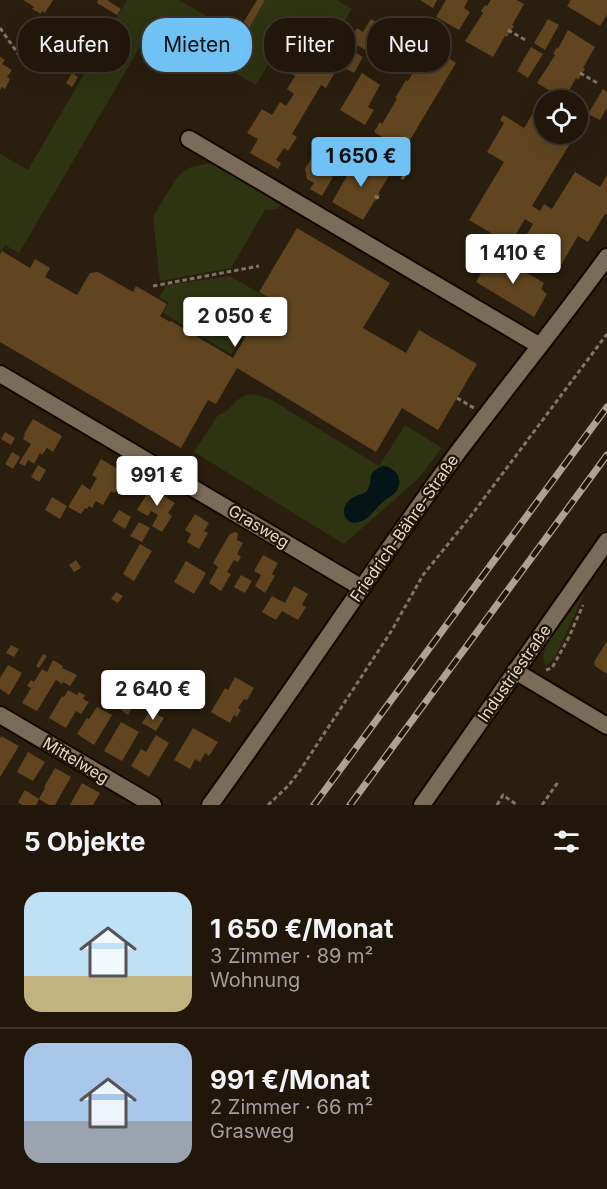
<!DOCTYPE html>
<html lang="de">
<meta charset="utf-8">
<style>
:root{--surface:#20160a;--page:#281f13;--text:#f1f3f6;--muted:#a29f9c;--line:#3d352b;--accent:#70c2f4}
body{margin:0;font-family:Inter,sans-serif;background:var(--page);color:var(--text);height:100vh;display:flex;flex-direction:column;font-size:22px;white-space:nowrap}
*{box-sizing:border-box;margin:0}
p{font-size:20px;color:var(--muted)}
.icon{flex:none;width:33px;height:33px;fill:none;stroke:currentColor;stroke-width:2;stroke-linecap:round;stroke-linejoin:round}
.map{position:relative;height:805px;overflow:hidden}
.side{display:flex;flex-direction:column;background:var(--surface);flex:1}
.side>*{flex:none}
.hud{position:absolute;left:18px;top:18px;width:572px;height:54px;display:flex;gap:12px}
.tools{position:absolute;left:534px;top:90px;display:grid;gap:12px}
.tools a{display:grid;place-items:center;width:54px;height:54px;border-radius:50%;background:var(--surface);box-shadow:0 6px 24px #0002,0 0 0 2px var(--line);font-size:30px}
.price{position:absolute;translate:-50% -51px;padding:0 14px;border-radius:6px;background:#fff;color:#222;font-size:20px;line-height:39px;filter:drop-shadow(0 2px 3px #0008)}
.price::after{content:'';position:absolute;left:50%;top:36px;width:18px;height:14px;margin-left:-9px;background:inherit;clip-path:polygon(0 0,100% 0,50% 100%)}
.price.active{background:var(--accent);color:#111}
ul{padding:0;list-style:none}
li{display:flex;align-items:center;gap:18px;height:150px;padding:0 24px}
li+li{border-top:2px solid var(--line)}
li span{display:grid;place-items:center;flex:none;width:168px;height:120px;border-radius:18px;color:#555}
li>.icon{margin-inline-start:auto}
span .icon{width:72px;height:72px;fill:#fffc;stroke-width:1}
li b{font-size:26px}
h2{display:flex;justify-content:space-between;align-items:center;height:72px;padding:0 24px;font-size:26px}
.chip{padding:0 21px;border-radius:24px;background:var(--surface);box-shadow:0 6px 24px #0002,0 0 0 2px var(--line);font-size:21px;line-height:54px}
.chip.active{background:var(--accent);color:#111}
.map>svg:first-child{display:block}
.green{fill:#2e3412}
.water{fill:#031516}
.building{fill:#604520}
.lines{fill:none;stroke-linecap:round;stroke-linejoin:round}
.minor-casing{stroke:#130800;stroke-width:20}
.tertiary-casing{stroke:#130800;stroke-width:20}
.path{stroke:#807668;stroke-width:3;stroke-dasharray:4.5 3;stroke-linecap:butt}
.minor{stroke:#7b6c59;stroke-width:16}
.tertiary{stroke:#7b6c59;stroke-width:16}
.rail-casing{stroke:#aca296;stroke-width:7}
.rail{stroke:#211505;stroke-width:4.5;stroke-dasharray:14;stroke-linecap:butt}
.labels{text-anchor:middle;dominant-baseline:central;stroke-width:4.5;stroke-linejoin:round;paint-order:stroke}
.street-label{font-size:16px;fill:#e4dbd1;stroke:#211505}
</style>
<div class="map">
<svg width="607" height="805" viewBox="0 0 607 805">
<rect width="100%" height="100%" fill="#2a1e0e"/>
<path class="green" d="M127,0h52l64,37 22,-37h72l15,9 -19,31 -37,-22 -40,67 -103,-60 -134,228 -14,-8 -5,8v-99l28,16z
M209,163l8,1 66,37 -5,8 -13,1 -34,58 -71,13 -7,-65 23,-37 7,-7 8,-5z
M230,276l36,21 -35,57 -68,-41 6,-10 -10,-6 8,-12z
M251,394l11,2 8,3 109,67 26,-41 37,23 -24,31 -74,65 -150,-92 24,-37c15,-4 15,-18 33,-21z
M585,592l-30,66 -10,8 -2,-10 3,-12z"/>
<path class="water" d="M382,466c12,0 21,11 16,22 -3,7 -9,9 -14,13 -11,9 -18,25 -34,21 -11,-8 -6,-21 6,-26 5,-2 9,-2 12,-7 6,-10 -3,-15 14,-23z"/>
<path class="building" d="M23,0h30l-8,13 -3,-2 -1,3 -9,-5 2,-2z
M98,0h9l14,9 -4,6 -20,-12z
M257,0h8l-18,32 -7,-4z
M420,0h17l-4,8z
M446,0h22l-4,8 6,4 -11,18 -23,-13z
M491,0h26l7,4 -12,21 2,1 -7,11 -2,-1 -12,21 -28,-16 18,-28 -2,-2 4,-6 2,1z
M571,0h36v15l-7,11 -33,-20z
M371,19l17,10 2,-2 17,10 -1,3 6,3 -11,18 -12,-7 10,-18 -3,-2 -15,25 -31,-18 7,-13 6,4z
M548,19l11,6 -14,25 -11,-7z
M568,30l27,17 -12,21 2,1 -7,11 -2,-2 -12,21 -27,-16 18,-28 -2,-1 4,-7 1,2z
M34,31l24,16 -13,22 -22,-14 8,-13 -3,-2z
M313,38l32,17 4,-6 14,8 -9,16 -15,-8 -13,23 -5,-3 -29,49 5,3 -9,14 -4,-3 -8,12 5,3 -3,6 -28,-16 8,-14 -11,-6 15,-24 10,6 8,-13 6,4 8,-12 -7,-5 8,-13 -10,-6 14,-24 7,4z
M426,44l30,19 -52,87 -30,-18 6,-10 2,2 15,-25 -2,-1 11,-18 2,1 15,-25 -3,-1z
M531,47l12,7 -15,24 -11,-7z
M0,57l5,3 -3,4 10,6 -5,7 3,2 -5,10 -3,-2 -2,3z
M72,73l6,4 -6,10 -6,-4z
M362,73l18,12 -12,22 6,3 -9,15 -25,-15z
M603,89l4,3v16l-7,12 -12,-6z
M533,113l11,7v14h23l7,3 -42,69 8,5 4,-7 8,5 23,-37 25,15 7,-12v40l-2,-1 -17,28 -10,-6 -21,36 -25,-15 1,-2 -14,-8 14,-23 -8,-5 -15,25 -41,-24 35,-58 -17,-10 17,-29 -4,-3 3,-5 21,13z
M324,138l18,9 -13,23 2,1 -2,4 4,2 -11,19 -12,-7 4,-6 -7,-4 -2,-10z
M359,155l31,19 -12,20 2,1 -4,6 -1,-1 -12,20 -31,-18z
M297,228l93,55 -27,45 43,25 13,-23 58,34 -39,66 -36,-22 -26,44 -139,-84 -21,36 -8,-4 -27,48 -181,-106v-88l2,-3 28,17 5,-9 15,9 -5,9 32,18 13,-22 8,-1 35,20 3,-6 31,18 -7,12 10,6 1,-1 62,37 35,-61 -9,-5z
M493,253l51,30 -3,6 6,5 -13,23 -58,-35z
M33,419l29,17 -9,16 -6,-4 -5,7 -2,-2 -6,11 -6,-4 -3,6 -6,-3 12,-19 -8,-5 2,-4 -1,-1z
M5,432l10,6 -4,7 -10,-6z
M12,452l8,5 -7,12 -8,-5z
M101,459l30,18 -9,15 -5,-3 -2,4 -4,-2 -8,14 -7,-4 -4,7 -3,-2 -2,3 -2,-1 -4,6 -13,-7 14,-23 8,6 7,-12 -5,-3z
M38,465l8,5 -7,12 -8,-5z
M153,484l10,6 -2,4 14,9 -7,10 4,3 -10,16 -10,-6 6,-11 -7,-4 -3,5 -11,-6z
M52,497l15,9 -7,13 -15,-9z
M119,510l12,7 -6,12 -13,-8z
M195,514l14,9 -5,8 4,2 -9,16 -12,-7 4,-8 -6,-4z
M139,522l11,6 -8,14 -12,-6z
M234,532l4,1 -1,7 6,3 -6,11 4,3 -3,5 -4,-2 -7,12 4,2 -10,17 -12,-8 9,-16 -5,-4 16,-28z
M140,544l12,7 -18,30 -11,-7z
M263,555l15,8 -6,11 3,2 -10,17 -10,-7 6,-11 -7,-4z
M76,560l5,8 -7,4 -5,-7z
M186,561l20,12 -12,21 -20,-12z
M241,575l11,6 -7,12 -11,-6z
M294,586l14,8 -6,11 4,2 -8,13 -16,-9 -6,9 -14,-8 10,-16 13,7z
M116,592l7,4 -5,7 -7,-4z
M607,641v33l-12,-8 -1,-4z
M11,645l8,4 -5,8 -8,-4z
M43,654l4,2 -8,12 -3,-2z
M53,660l10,6 -1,2 15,7 -7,11 -7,-4 -1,2 -6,-4 -19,31 -15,-8 9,-15 -4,-2 4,-6 3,2 8,-13 5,3z
M8,665l14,8 -13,22 -9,-6v-11z
M235,677l19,11 -7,12 -3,-1 -6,9 3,2 -4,7 -3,-2 -4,8 -19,-11 14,-24 3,2z
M68,690l9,5 2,-3 6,3 -2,4 6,3 -8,12 -5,-3 -10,17 -17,-10 13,-22 2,1z
M128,698l7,5 -7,12 -7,-5z
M97,707l15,8 -18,30 -17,-11 10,-16 2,1z
M150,711l14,7 -8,13 -14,-8z
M121,722l18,10 -17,29 -18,-10z
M193,728l25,14 -9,14 -4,-3 -5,9 -5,-3 -5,10 -16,-9z
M156,735l13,8 -20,34 -18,-11 10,-17 5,3z
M1,736l18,10 -19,31v-38z
M28,752l17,10 -12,19 -16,-9z
M55,768l16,9 -16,28h-6l-10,-6 6,-11 -1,-1z
M82,783l18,10 -7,12h-23z
M25,790l14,9 -3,6h-14l-4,-3z"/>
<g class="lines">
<g class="minor-casing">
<path id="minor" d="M189,139l351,207
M0,374l362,214
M515,671l92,55
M0,715l153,90
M210,805c84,-116 163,-237 248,-353 49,-65 101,-129 149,-195"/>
</g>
<g class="tertiary-casing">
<path id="tertiary" d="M422,805l185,-264"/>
</g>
<path class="path" d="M0,28l21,30 20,12
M508,30l19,11
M580,73l19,11
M402,179l6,-10
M375,196l5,3
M153,286l106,-20
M457,398l17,10
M546,670l6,-2 17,-31 14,-32
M268,805l20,-19 11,-14 93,-142 31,-55 47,-58 137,-183
M497,805l6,-10 14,10
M542,805l16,-23"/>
<use href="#minor" class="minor"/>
<use href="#tertiary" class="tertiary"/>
<g class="rail-casing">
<path id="rail" d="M314,805l293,-398
M350,805l257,-350"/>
</g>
<use href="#rail" class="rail"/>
</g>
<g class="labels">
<g class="street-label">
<text transform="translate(259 526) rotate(31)">Grasweg</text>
<text transform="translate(404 528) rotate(-55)">Friedrich-Bähre-Straße</text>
<text transform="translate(514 673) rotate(-55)">Industriestraße</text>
<text transform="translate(76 760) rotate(31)">Mittelweg</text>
</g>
</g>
</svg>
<div class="tools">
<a><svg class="icon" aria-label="locate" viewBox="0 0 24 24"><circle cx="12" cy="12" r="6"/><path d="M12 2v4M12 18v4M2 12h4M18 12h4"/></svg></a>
</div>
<b class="price active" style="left:361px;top:188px">1 650 €</b>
<b class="price" style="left:513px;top:285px">1 410 €</b>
<b class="price" style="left:235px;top:348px">2 050 €</b>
<b class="price" style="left:157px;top:507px">991 €</b>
<b class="price" style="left:153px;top:721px">2 640 €</b>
<div class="hud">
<a class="chip">Kaufen</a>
<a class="chip active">Mieten</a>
<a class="chip">Filter</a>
<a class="chip">Neu</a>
</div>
</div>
<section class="side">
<h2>5 Objekte<svg class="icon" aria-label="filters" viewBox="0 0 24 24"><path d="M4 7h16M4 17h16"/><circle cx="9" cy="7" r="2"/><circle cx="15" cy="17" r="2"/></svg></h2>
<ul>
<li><span style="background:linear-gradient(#bfe0f5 70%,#c2b280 0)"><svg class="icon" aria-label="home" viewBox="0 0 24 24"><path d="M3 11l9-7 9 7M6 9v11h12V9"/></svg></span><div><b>1 650 €/Monat</b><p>3 Zimmer · 89 m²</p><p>Wohnung</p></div></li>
<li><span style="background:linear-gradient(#a9c7e8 65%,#9aa5b1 0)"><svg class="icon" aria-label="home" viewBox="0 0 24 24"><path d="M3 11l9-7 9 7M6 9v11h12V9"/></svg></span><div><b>991 €/Monat</b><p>2 Zimmer · 66 m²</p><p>Grasweg</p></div></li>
</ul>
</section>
